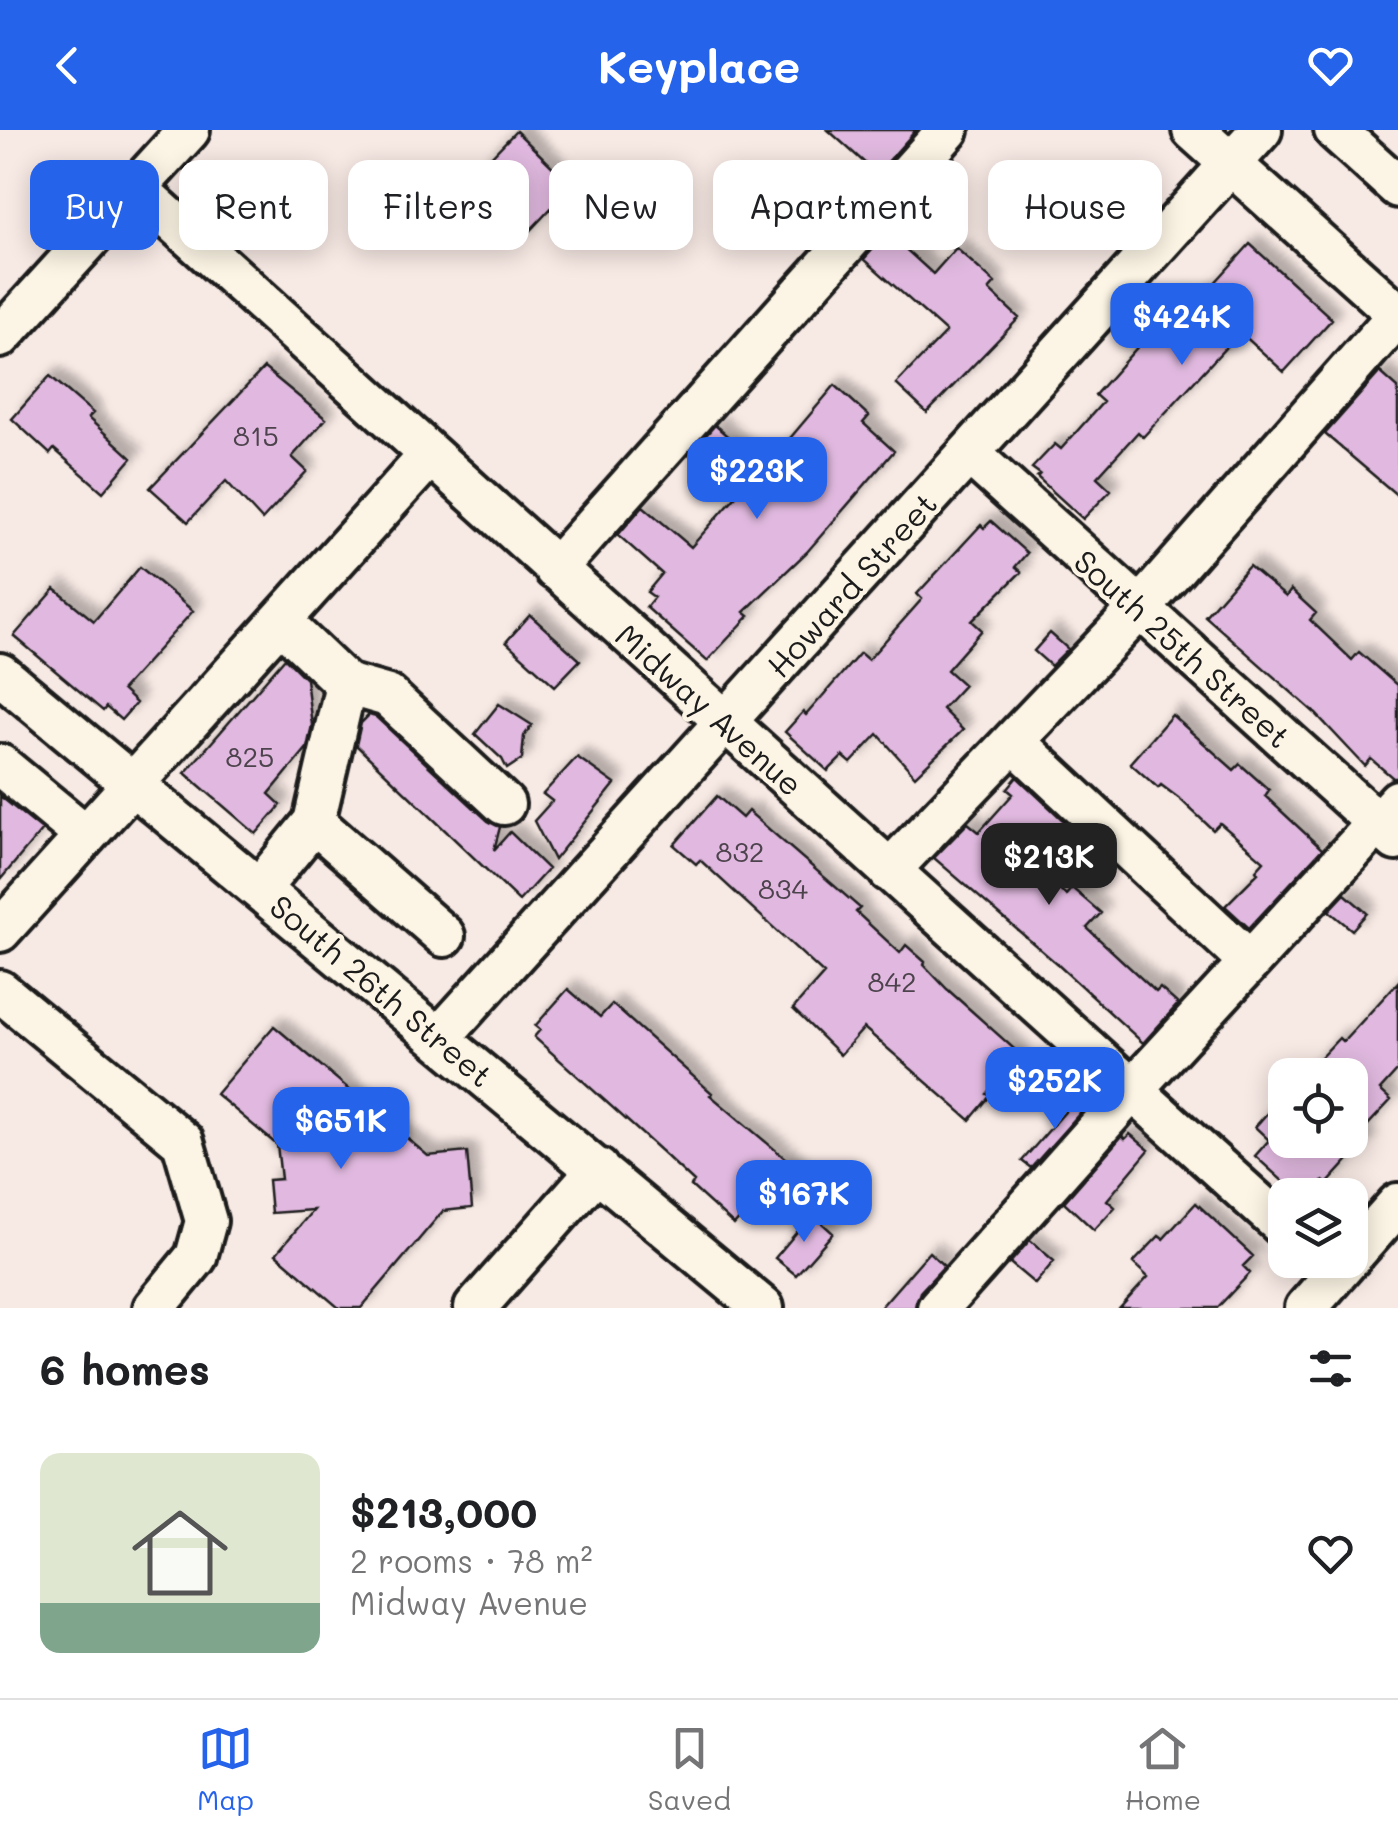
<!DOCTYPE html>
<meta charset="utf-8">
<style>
:root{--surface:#fff;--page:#f2f2f2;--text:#202124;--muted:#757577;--line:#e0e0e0;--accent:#2563eb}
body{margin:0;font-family:Mali,sans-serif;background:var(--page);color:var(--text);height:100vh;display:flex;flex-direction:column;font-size:38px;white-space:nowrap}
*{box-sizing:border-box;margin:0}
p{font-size:32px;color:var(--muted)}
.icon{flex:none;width:55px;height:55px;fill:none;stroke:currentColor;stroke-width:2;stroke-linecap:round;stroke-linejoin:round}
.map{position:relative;height:1178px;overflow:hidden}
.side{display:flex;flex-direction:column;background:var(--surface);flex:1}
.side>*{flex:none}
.top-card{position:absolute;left:30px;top:30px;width:1340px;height:90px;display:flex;gap:20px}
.buttons{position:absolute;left:1268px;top:928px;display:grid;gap:20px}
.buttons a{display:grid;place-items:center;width:100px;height:100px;border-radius:20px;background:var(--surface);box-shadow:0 5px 25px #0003;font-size:50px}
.price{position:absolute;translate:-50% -85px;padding:0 22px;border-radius:20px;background:var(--accent);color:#fff;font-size:32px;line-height:65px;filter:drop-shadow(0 2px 5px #0008)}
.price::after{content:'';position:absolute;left:50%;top:60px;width:30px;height:22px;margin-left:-15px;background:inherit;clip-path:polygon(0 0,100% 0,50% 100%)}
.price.active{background:#222;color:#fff}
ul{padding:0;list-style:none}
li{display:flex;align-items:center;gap:30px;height:250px;padding:0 40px}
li+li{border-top:2px solid var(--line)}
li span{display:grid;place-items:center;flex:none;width:280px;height:200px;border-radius:20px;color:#555}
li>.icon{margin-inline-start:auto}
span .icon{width:120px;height:120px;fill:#fffc;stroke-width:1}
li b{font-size:42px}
h2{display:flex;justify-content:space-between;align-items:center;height:120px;padding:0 40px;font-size:42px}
.pill{padding:0 35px;border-radius:20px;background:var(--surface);box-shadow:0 5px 25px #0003;font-size:35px;line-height:90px}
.pill.active{background:var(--accent);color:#fff}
header{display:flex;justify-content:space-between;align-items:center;height:130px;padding:0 40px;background:var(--accent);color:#fff;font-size:45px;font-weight:800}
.tabs{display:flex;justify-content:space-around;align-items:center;height:140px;border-top:2px solid var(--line);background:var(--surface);font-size:28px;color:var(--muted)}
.tabs a{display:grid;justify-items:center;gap:5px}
.tabs .active{color:var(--accent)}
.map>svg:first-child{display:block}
.building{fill:#e1b9e0;stroke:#1c1c1c;stroke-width:2.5;filter:url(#shadow)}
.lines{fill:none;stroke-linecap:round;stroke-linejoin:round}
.minor-casing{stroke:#1c1c1c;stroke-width:48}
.minor{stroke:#fcf5e5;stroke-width:40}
.labels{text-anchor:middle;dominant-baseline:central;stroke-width:9;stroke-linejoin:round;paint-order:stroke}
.number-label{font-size:28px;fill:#4d434d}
.street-label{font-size:32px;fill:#1c1c1c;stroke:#fcf5e5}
</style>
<header><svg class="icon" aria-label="back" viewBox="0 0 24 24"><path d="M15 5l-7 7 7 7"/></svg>Keyplace<svg class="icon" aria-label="heart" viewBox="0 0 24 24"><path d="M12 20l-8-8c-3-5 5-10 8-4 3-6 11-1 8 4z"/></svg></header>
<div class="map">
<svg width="1398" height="1178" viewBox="0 0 1398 1178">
<defs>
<filter id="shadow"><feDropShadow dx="9" dy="-9" stdDeviation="5" flood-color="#0004"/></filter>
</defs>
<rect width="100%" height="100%" fill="#f7e9e4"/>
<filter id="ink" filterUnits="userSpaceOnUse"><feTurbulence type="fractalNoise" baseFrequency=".01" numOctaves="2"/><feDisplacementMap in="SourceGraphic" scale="20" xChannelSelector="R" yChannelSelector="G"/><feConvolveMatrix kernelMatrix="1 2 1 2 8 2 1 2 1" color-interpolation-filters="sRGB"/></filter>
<g filter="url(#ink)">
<path class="building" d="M828,0h88l-39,44z
M516,1l56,55 -52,55 -58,-54z
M888,103l45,41 23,-26 39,35 -6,7 30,28 -92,95 -31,-29 50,-52 -82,-73z
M1250,114l82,75 -48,53 -44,-40 -97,105 -5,-5 -41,45 14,13 -28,29 -46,-42 3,-3 -8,-6 23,-24 6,5 42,-47 -8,-7 85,-96 11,10z
M264,238l62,51 -34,38 15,14 -45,49 -36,-39 -38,41 -38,-34z
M1380,242l18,16v108l-73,-62z
M50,246l43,37 -5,5 44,40 -29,34 -49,-43 -4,5 -38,-35z
M835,255l34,31 -6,7 31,28 -87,101 -63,60 5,4 -42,45 -61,-54 8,-10 -7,-5 15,-18 -44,-39 25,-29 48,41 50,-57 -47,-41 21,-24 49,44z
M991,391l36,32 -12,14 6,5 -49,49 10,9 -35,40 17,15 -22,24 21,21 -48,46 -37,-42 -27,29 -8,-7 -15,15 -43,-39 18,-20 3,3 54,-62 8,7 54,-61 -5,-5 64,-69 3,3z
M1249,436l37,31 5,-7 25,23 -6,7 42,40 7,-8 39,34v92h-5l-22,-19 -6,7 -49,-52 -111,-98z
M140,437l53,44 -71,79 14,13 -15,17 -15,-13 -3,4 -89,-75 41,-47 39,32z
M530,485l50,45 -25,26 -49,-44z
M1050,503l18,16 -17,17 -17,-15z
M285,528l21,21 6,46 -5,23 -38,46 12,11 -25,29 -71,-61z
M499,574l33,21 -8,11 -2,23 -15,10 -5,-10 -27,-25z
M369,585l7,2 112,104 12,6 -6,23 16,-18 38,37 -29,32 -163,-156 5,-22z
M1172,585l62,55 6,-6 29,26 -4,6 57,53 -73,79 -24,-22 33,-33 -2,-3 8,-9 -44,-38 -7,7 -32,-30 -20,-15 -3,3 -28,-25z
M577,627l38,27 -61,76 -20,-39 18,-20 -9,-7z
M1017,647l47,44 -36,40 38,34 6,-7 29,25 -14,15 69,64 4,-4 18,16 -35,39 -87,-80 -122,-105 34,-35 11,9 34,-38 -6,-5z
M0,666l42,34 -42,50z
M717,666l25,22 6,-7 112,97 -4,4 44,41 6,-8 19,17 -1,3 23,24 74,66 -34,39 3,2 -20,24 -106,-92 -24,27 -47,-46 31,-35 -124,-114 -4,4 -22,-19z
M1345,764l22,19 -15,17 -23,-19z
M1398,852v88l-18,20 11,10 -37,40h13l-40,44 -4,-3 -12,14h-13l-43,-39 14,-16 -14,-13 30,-34v47h65v-65h-46l35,-37 4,4z
M568,859l32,28 12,-13 100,89 -2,2 88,74 -23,24 -7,-6 -34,38 -43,-39 3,-4 -32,-30 -128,-115 6,-7 -5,-4z
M274,896l154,130 39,-4 5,56 -29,3 -82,97h-22l-63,-54 37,-44 -42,3 -3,-33 13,-1 -4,-34 -61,-51z
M1078,967l9,8 -56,63 -9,-7z
M1130,1004l19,16 -42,50 8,7 -21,23 -30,-28 58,-66 3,3z
M1196,1073l57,53 -10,10 7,7 -33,35h-97l28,-31 -15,-14 26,-27 4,3z
M812,1084l21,19 -37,42 -21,-17z
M1030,1110l24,21 -19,23 -25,-21z
M929,1122l15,14 -24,26 -5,16h-35z"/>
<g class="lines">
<g class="minor-casing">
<path id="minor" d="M1193,0l205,184
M1335,0l63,57
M136,58l1149,1040
M0,207l189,-207
M969,323l427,387
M555,439l393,-439
M280,491l66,63 -32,138 130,114
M0,544l763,634
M346,554l42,12 116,108
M1013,611l237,221
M0,635l86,71
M889,741l251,-263 258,-293
M260,758l54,-66
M0,801l430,-476
M0,861l183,151 23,79 -10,36 -42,51
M440,907l821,-907
M1350,1128l48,-54
M475,1178l123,-139
M938,1178l194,-218 266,-289
M1306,1178l42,-48"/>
</g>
<use href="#minor" class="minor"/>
</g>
</g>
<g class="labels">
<g class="number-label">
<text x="256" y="305">815</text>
<text x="250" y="626">825</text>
<text x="740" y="721">832</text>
<text x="783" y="758">834</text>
<text x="892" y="851">842</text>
</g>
<g class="street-label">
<text transform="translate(851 454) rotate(-48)">Howard Street</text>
<text transform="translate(1183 518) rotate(42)">South 25th Street</text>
<text transform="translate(710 579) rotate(42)">Midway Avenue</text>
<text transform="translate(382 860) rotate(40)">South 26th Street</text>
</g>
</g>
</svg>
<div class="buttons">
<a><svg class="icon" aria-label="locate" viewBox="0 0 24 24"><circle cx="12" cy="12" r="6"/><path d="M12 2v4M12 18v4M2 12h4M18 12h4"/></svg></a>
<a><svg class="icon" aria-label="layers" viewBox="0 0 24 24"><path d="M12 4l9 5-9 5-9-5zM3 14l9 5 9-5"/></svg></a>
</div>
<b class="price" style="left:1182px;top:238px">$424K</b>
<b class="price" style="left:757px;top:392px">$223K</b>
<b class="price active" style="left:1049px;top:778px">$213K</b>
<b class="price" style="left:1055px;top:1002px">$252K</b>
<b class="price" style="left:341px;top:1042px">$651K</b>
<b class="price" style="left:804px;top:1115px">$167K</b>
<div class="top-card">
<a class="pill active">Buy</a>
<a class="pill">Rent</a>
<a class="pill">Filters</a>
<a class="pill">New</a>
<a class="pill">Apartment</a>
<a class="pill">House</a>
</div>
</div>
<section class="side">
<h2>6 homes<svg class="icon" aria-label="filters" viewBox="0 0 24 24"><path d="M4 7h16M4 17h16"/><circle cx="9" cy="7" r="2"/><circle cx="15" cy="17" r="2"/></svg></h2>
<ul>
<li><span style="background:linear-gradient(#dfe7d0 75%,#7fa58c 0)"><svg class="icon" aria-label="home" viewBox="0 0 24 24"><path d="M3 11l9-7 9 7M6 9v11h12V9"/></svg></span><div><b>$213,000</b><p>2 rooms · 78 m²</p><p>Midway Avenue</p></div><svg class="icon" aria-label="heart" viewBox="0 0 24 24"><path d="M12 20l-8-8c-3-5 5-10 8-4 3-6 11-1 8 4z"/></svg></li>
</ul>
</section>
<nav class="tabs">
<a class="active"><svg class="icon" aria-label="map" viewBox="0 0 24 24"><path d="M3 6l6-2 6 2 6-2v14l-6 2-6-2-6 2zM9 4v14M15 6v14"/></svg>Map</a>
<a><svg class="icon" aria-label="saved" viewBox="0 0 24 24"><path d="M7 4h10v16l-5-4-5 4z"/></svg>Saved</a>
<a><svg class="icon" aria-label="home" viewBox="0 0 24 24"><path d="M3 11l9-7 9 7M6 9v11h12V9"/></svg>Home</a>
</nav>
